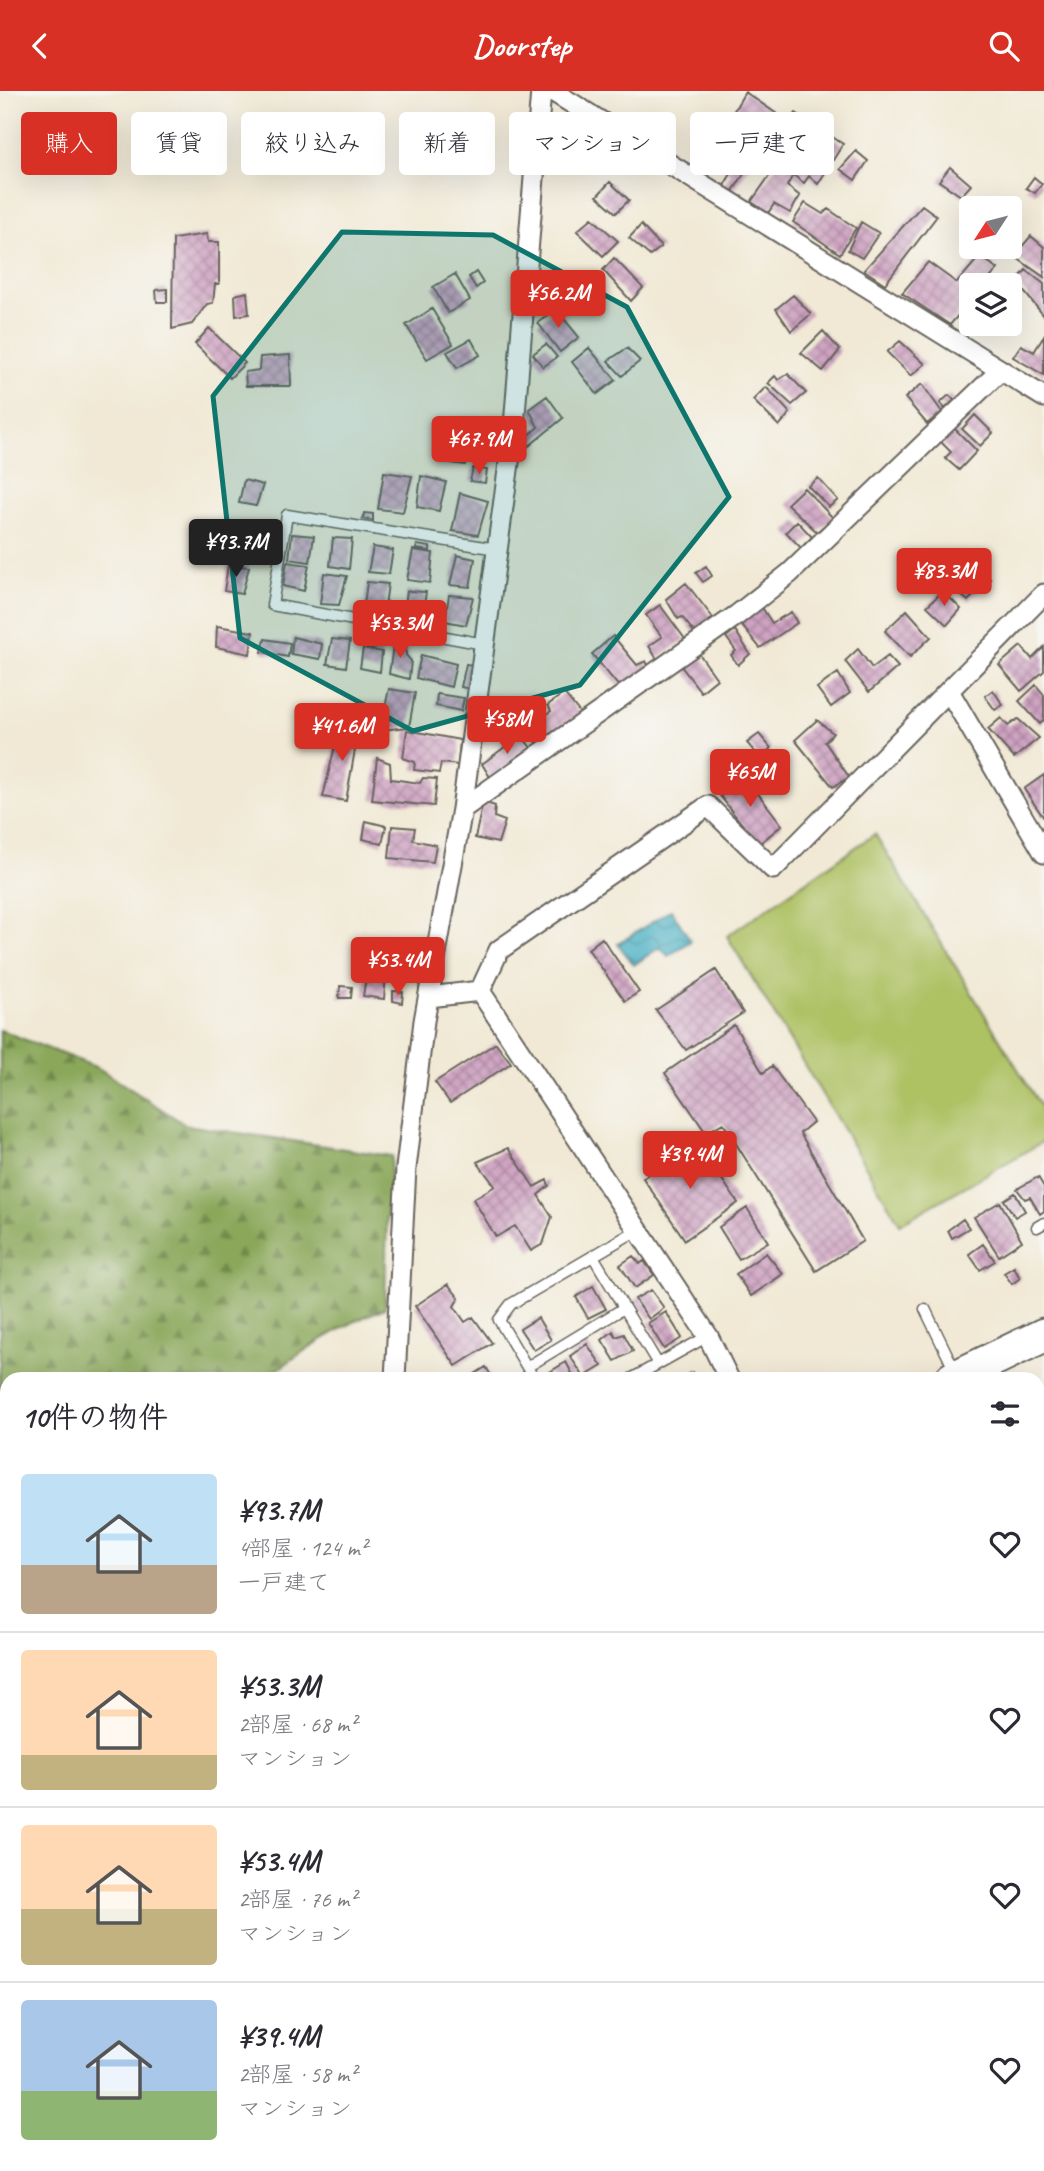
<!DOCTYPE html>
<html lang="ja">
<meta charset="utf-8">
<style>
:root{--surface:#fff;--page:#f2f2f3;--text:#2b2b33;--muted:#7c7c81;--line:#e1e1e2;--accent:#d93025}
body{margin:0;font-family:Caveat,"Klee One",sans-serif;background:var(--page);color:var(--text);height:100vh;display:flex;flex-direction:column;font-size:26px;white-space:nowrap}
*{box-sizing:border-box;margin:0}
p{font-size:23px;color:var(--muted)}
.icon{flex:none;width:38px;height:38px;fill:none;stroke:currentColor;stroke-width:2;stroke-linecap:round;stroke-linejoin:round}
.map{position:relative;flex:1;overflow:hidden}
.details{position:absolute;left:0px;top:1281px;width:1045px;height:800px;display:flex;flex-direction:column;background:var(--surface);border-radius:21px 21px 0 0;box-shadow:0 7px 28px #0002}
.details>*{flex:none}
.hud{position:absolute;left:21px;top:21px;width:1003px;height:63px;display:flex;gap:14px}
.needle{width:46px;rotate:234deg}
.tools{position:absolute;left:959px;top:105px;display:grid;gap:14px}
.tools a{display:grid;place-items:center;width:63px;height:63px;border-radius:7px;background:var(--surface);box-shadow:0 7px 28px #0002;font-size:35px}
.price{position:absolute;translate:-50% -60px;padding:0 16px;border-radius:7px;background:var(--accent);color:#fff;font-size:23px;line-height:46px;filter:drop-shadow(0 2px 4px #0008)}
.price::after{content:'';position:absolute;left:50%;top:42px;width:21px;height:16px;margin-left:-10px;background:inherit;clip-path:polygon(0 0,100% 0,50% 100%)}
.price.on{background:#222;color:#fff}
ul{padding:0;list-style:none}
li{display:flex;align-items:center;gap:21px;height:175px;padding:0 21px}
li+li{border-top:2px solid var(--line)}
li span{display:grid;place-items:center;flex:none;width:196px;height:140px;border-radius:7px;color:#555}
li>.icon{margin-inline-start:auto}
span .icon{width:84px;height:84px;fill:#fffc;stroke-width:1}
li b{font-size:30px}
h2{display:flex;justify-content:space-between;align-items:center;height:84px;padding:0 21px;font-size:30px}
.pill{padding:0 24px;border-radius:7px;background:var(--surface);box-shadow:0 7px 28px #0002;font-size:24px;line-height:63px}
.pill.on{background:var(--accent);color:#fff}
header{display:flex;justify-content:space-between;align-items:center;height:91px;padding:0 21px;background:var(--accent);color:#fff;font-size:32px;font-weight:600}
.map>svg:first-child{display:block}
.forest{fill:url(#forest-firs);stroke:#53623b;stroke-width:2}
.garden{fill:#aec164;stroke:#656e40;stroke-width:2}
.water{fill:url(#water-waves);stroke:#306670;stroke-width:2}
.building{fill:url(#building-cross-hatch)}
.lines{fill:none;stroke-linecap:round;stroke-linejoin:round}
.service-casing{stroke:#67645d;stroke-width:13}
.minor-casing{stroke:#67645d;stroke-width:23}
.trunk-casing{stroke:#67645d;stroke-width:37}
.service{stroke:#fff;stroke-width:10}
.minor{stroke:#fff;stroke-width:19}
.trunk{stroke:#fff;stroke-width:33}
.marked{fill:#0f766e;fill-opacity:0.2;stroke:#0f766e;stroke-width:5;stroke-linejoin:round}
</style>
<header><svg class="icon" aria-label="back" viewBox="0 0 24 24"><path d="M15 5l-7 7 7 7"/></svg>Doorstep<svg class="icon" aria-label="search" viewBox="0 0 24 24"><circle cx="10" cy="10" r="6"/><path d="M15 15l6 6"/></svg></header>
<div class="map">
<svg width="1044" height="2080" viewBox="0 0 1044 2080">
<defs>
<pattern id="forest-firs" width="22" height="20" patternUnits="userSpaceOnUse" patternTransform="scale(1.75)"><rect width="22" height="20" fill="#8aa75a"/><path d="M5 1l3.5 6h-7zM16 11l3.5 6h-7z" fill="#70874a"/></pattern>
<pattern id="water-waves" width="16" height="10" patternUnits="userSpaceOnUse" patternTransform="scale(1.75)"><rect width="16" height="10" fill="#45afc4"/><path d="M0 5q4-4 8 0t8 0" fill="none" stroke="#398e9e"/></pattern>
<pattern id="building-cross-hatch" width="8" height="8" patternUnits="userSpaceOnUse" patternTransform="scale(1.75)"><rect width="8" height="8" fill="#cfa3c2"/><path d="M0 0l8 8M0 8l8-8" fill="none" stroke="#a7849d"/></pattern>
</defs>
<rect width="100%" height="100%" fill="#f6f6f2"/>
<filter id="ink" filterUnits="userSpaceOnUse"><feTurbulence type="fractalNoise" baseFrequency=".0143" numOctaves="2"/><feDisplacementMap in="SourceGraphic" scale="14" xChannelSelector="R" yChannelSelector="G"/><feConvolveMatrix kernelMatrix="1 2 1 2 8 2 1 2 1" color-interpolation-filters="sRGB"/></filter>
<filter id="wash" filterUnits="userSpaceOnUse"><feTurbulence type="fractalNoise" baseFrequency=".00686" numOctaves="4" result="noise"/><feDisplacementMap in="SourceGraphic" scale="28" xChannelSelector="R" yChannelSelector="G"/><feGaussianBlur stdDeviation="1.57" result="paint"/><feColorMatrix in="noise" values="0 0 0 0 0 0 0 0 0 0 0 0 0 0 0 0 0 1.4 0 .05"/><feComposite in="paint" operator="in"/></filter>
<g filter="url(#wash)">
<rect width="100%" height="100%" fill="#f1e9d5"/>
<path class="forest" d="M0,939l98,38 88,57 206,31 -5,56 -2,96c-45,18 -82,41 -119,71h-259v255l-7,8z
M1038,1877l6,4v199h-154l-1,-6h149z
M82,2074h114l3,6h-125z
M478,2074h112v6h-113z"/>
<path class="garden" d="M875,743l169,278v29l-144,83 -173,-288z"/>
<path class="water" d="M671,819l20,31 -23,15 -8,-9 -26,18 -16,-21z"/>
<g id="blocks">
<path class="building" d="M745,1l35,24 -13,21 -35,-23z
M796,22l47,31 -25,40 -9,-8 -5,7 -11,-8 -6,11 13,10 -10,17 -16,-9 -6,9 -17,-11 29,-41 -11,-10z
M729,59l22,13 -18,28 -10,-4 8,-13 -11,-11z
M856,60l12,10 -13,19 -15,-11z
M950,76l21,18 -10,11 -22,-15z
M1034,86l8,7 -7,9 -9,-5z
M610,91l19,18 -13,13 -19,-17z
M805,112l18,11 5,-5 28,19 -16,26 -47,-32z
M922,114l15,11 -52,68 -21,-14z
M592,127l26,23 -15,15 -26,-25z
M861,131l18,11 -17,25 -14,-8z
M641,134l20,22 -11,9 -21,-18z
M207,143l1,8h11v42h-4l-2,19 -6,1 -15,20 -20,5 1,-90z
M1031,145l13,11v30l-30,-21z
M980,165l18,13 -14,16h-13v15l-21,25 -48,-32 26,-31 29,21z
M614,167l29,30 -12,13 -28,-31z
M1026,179l18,14v32l-28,-34z
M476,181l7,11 -7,5 -7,-11z
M455,183l15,26 -22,13 -15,-26z
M167,198v13h-10l-1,-12z
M247,201l2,22 -13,2 -1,-21z
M793,204l18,19 -20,17 -15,-22z
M432,218l21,35 -26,15 -21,-34z
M556,218l23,28 -19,15 -22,-29z
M209,237l36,35 -15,15 -35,-34z
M823,240l17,19 -17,21 -22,-18z
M1044,245v39l-31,-18 8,-12 13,7z
M471,248l9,16 -23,13 -10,-16z
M900,250l25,23 -14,12 -24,-24z
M546,253l11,13 -14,10 -10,-13z
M589,257l27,32 -19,14 -25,-32z
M627,257l13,13 -18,15 -14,-15z
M290,264l1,31h-45l-1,-14 14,-2 1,-13z
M788,283l18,19 -14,12 -24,-22 7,-7 3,4z
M922,293l20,28 -15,12 -22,-26z
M766,296l24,26 -11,13 -26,-26z
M949,304l5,5 -9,9 -5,-6z
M547,305l16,22 -34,28 -3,-8 12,-11 -9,-18z
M975,324l18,18 -13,13 -18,-17z
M951,334l26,26 -18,19 -14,-12 6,-6 -14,-14z
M479,337l-3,19 -7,1 -4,17 -15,-2 4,-32z
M473,377l14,2 -2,13 -15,-2z
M384,381l28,4 -9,36 -25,-3z
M421,385l25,6 -7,29 -22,-4z
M818,387l20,22 -9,7 -21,-21z
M244,389l19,5 -7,21 -17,-3z
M804,397l29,30 -16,14 -30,-28z
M460,402l28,8 -10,34 -26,-4z
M364,422l9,1v7l-10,-2z
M797,430l15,16 -11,11 -15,-16z
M239,432l22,1 -4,26 -21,-5z
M292,443l22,2 -4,26 -21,-3z
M333,447l19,1 -3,30 -19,-3z
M417,454l13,2v4l-14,-2z
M373,456l20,3 -4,24 -21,-2z
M413,459l20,3 -3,30 -23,-3z
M457,464l18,4 -5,28 -20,-2z
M968,470l22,18 -22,22 -22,-19z
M287,471l22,3 -5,26 -21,-5z
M228,474l21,2 -7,27 -18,-3z
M706,475l6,10 -9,6 -7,-9z
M324,482l23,3 -8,29 -19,-1z
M367,491l21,2 -4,29 -21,-1z
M686,492l27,35 -19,14 -12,-15 -4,2 -12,-20z
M407,500l19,1 -4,26 -19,-2z
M943,500l18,18 -14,16 -20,-19z
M449,504l24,2 -7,28 -21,-4z
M660,514l25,34 -28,20 -8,-13 13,-9 -16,-22z
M761,515l11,17 19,-11 6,11 -37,25 -22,-27z
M907,519l24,27 -21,20 -25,-26z
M217,535l36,6 -3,22 -34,-7z
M735,539l15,24 -12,11 -7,-10 5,-4 -10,-14z
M613,545l24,29 9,-4 3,6 -29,21 -28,-34z
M293,546l29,7 -2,15 -29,-5z
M394,547l11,1 1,16 5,6 -2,18 -20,-5z
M265,548l25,4 -2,14 -26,-5z
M332,548l18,2 -4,26 -19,-3z
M1021,555l11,13 12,-12v24l-23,20 -22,-26z
M363,557l19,4 -2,20 -20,-4z
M695,557l22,31 -16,13 -24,-31z
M858,558l14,19 16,-12 10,11 -29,25 -24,-31z
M421,564l35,9 -5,23 -35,-9z
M466,573l7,1 -3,24 -9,-2z
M838,582l12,20 -19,14 -14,-19z
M1036,594l8,10v25l-4,4 -21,-23z
M389,598l26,4 -6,34 -29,3z
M993,599l10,15 -8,5 -10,-14z
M564,602l16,20 -42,30 -8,-15 21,-17 -3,-6z
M437,603l27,4 -3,13 -25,-5z
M1001,627l7,8 10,-7 21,19 -25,20 -26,-29z
M341,629l18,7 -13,74 -23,-4z
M817,629l16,13 -8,9 24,35 -16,10 -38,-47z
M407,639l53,10 -2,25 -17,-2 -2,10 -25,-3 1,-8 -12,-4z
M759,643l12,14 -10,11 -14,-16z
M521,644l11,14 -42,28 -8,-13z
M377,667l13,5 1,16 29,4 3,-5 14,1 -3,27 -62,-6z
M743,683l39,51 -24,20 -40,-52z
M1044,684v43l-20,-29z
M483,711l12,4 -1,11 11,4 -7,22 -23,-5z
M366,730l20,5 -4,18 -19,-5z
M392,735l23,2 -2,12 23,5 -3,17 -44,-4z
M602,847l37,54 -14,9 -37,-52z
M716,879l27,43 -57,37 -30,-40z
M367,880l19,3 -2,25 -21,-3z
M340,895l12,1 -1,11h-12z
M393,900l10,1 -1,11 -9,-2z
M734,934l29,48 9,-7 41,56 -13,11 63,108 -47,30 -93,-148 -17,10 -41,-60z
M496,952l15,20 -61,40 -15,-21z
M696,1050l42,62 -53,37 -42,-62z
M508,1057l26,39 13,-7 2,6 -11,9 14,22 -9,27 -12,7 -16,-25 -19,11 -23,-38 22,-13 -18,-24z
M1038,1086l6,10v24l-4,3 -10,-17 -5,2 -8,-10z
M1015,1102l10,18 -10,6 -11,-17z
M1000,1111l22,39 -23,15 -25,-39z
M747,1117l21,34 -29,17 -20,-32z
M963,1128l6,9 -17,10 -4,-8z
M983,1153l12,17 -15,9 -11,-16z
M766,1162l17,21 -32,22 -15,-22z
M633,1165l7,8 4,-3 10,14 -19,13 -15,-23z
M1014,1176l6,11 -8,6 -8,-11z
M448,1193l11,14 -5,8 11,16 8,-5 19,26 -36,23 -41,-60z
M593,1195l13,23 -18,9 -12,-21z
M651,1199l13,18 -15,11 -14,-20z
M666,1221l16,26 -18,11 -16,-26z
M538,1227l13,22 -17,10 -14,-21z
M613,1240l3,6 8,-3 9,17 -18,10 -13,-21z
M587,1253l15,22 -18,11 -14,-21z
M566,1271l9,17h-23l-4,-6z
M486,1276l7,12h-22l-1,-2z
M693,1281l3,7h-19z"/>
</g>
</g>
<g filter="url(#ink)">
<use href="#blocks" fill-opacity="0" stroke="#67645d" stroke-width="2"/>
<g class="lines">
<g class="service-casing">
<path id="service" d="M484,553l-212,-39 15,-90 210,34
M1037,1136l7,-4
M593,1165l65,108
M925,1218l31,64
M527,1276l97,-59
M534,1288l-35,-59 12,-16 128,-75
M631,1288l77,-43"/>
</g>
<g class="minor-casing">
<path id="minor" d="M552,0l492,306
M949,600l95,162
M462,718l275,-194 53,-42 211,-203
M480,900l19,-41 209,-144 65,63 271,-275
M429,906l51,-6 228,345 21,43
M395,1288l11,-211 18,-147 38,-212 52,-383 27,-335
M1038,1644l6,3
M360,2080l1,-6
M435,2080l3,-6"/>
</g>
<g class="trunk-casing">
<path id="trunk" d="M952,1288l92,-44
M0,1557l7,-1"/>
</g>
<use href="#service" class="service"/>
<use href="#minor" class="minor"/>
<use href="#trunk" class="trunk"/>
</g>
</g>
<path class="marked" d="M342,141l151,3 134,72 102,190 -149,188 -167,46 -173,-93 -27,-242z"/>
</svg>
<div class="tools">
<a><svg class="needle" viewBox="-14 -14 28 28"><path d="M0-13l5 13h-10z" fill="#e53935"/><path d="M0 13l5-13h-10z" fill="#7c7c81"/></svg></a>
<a><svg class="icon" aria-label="layers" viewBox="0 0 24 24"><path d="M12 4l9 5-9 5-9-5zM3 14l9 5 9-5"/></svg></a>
</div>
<b class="price" style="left:558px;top:239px">¥56.2M</b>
<b class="price" style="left:479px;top:385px">¥67.9M</b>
<b class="price on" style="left:236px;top:488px">¥93.7M</b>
<b class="price" style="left:944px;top:517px">¥83.3M</b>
<b class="price" style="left:400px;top:569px">¥53.3M</b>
<b class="price" style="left:507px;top:665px">¥58M</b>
<b class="price" style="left:342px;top:672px">¥41.6M</b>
<b class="price" style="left:750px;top:718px">¥65M</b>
<b class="price" style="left:398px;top:906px">¥53.4M</b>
<b class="price" style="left:690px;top:1100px">¥39.4M</b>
<div class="hud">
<a class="pill on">購入</a>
<a class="pill">賃貸</a>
<a class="pill">絞り込み</a>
<a class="pill">新着</a>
<a class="pill">マンション</a>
<a class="pill">一戸建て</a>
</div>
<section class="details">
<h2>10件の物件<svg class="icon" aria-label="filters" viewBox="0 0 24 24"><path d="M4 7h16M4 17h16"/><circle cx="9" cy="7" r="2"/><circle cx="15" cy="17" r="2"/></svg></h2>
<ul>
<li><span style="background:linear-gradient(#bfe0f5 65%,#b9a48a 0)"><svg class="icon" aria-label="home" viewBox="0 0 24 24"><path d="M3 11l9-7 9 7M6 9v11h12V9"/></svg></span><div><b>¥93.7M</b><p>4部屋 · 124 m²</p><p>一戸建て</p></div><svg class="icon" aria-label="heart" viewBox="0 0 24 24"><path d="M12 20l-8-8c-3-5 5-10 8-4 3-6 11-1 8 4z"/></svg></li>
<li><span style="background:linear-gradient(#ffd9b3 75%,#c2b280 0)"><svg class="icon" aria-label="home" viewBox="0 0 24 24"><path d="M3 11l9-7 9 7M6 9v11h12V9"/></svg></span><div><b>¥53.3M</b><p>2部屋 · 68 m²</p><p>マンション</p></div><svg class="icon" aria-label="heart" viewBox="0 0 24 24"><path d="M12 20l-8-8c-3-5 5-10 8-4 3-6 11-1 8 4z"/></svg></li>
<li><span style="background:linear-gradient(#ffd9b3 60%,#c2b280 0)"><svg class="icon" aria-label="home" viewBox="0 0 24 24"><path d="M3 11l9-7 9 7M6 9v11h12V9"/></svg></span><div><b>¥53.4M</b><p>2部屋 · 76 m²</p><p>マンション</p></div><svg class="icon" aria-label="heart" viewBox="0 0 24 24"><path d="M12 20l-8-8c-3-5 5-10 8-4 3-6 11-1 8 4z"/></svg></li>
<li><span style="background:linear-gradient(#a9c7e8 65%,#8fb573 0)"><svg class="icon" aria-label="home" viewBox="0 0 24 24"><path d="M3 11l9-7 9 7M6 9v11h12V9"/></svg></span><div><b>¥39.4M</b><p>2部屋 · 58 m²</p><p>マンション</p></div><svg class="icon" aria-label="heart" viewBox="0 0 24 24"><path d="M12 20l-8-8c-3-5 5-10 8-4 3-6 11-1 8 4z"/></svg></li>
</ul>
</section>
</div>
